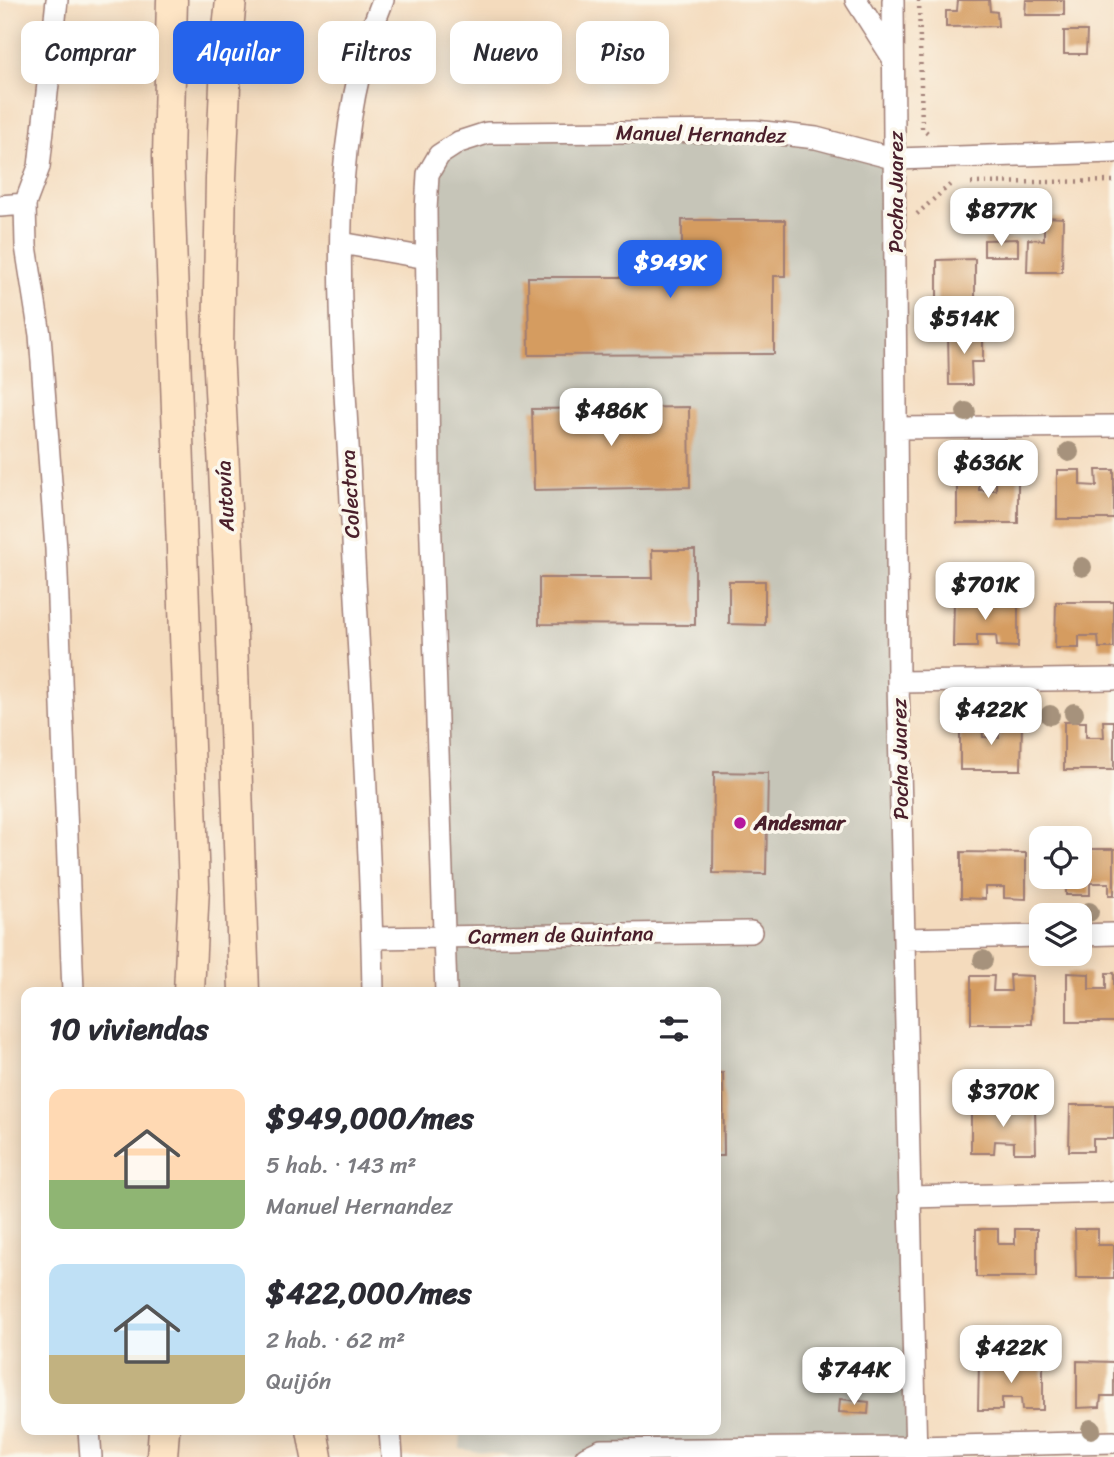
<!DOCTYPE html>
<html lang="es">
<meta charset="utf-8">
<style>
:root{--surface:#fff;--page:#f7f7f7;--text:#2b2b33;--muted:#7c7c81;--accent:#2563eb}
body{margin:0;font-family:Sriracha,sans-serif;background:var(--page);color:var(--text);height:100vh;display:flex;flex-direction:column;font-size:26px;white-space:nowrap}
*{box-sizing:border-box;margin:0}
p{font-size:23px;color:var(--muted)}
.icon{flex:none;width:38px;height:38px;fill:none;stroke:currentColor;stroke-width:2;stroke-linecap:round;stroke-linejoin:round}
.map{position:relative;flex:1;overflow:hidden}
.sheet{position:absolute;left:21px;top:987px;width:700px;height:448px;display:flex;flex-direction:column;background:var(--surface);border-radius:14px;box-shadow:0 4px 18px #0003}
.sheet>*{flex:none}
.guide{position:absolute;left:21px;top:21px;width:700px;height:63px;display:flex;gap:14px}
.fabs{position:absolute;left:1029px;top:826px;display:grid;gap:14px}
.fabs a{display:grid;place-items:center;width:63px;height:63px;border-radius:14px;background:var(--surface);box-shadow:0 4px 18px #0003;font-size:35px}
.price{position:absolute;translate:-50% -60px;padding:0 16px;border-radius:14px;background:#fff;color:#222;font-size:23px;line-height:46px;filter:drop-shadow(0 2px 4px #0008)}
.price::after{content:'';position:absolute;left:50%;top:42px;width:21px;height:16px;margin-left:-10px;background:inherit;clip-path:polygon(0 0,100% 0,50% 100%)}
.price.on{background:var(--accent);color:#fff}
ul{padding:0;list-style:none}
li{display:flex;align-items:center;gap:21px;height:175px;padding:0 28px}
li span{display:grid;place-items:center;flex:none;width:196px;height:140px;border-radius:14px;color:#555}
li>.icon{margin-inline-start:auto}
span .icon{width:84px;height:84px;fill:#fffc;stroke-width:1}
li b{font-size:30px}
h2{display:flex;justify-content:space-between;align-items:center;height:84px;padding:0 28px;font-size:30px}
.pill{padding:0 24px;border-radius:14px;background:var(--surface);box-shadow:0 4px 18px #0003;font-size:24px;line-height:63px}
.pill.on{background:var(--accent);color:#fff}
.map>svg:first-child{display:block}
.industrial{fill:#c6c5b8}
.building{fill:#d59c61}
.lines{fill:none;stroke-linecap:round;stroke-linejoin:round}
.street-casing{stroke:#9f7d74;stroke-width:24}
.secondary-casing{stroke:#9f7d74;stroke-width:33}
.path{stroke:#9f7d74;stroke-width:4.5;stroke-dasharray:2 5;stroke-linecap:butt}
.street{stroke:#fff;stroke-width:21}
.secondary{stroke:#fee5c5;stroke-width:30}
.tree{fill:#a6927c}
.poi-dot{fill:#b5179e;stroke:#fbf7ec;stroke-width:2.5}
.labels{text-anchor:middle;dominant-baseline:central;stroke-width:7;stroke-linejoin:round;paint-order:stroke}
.street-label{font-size:21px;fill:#4a1f2b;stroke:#fbf7ec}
.poi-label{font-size:21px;font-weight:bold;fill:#4a1f2b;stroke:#fbf7ec;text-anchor:start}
</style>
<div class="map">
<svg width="1114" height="1457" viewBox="0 0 1114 1457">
<rect width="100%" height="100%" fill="#fbf7ec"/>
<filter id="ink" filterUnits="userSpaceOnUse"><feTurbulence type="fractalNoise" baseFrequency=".0143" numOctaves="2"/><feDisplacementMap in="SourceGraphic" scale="14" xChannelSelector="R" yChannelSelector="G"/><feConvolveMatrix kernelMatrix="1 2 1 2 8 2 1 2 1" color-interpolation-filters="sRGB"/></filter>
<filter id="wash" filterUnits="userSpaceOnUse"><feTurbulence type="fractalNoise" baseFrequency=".00686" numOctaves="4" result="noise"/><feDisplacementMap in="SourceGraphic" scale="28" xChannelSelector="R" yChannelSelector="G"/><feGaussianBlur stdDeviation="1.57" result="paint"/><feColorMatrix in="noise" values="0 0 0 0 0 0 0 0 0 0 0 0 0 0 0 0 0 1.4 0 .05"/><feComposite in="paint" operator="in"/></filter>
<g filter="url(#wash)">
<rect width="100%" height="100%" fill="#f4dbbd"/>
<path class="industrial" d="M755,131l141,28 20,1288 -330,10h-71l-55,-8 1,-19h255v-438h-270l-20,-755 13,-82 20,-13z"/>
<g id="blocks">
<path class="building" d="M958,0h31l1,11 7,1 1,14 -52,1v-16h11z
M1026,0h38v15h-39z
M1064,31h23l-1,23h-22z
M1044,217l19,1 -1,54h-35l1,-33 16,1z
M682,220h103v56h-11v78l-245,1 -1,-78h154z
M1018,239v17h-34v-16z
M975,259v47l-38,1v-47z
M983,332v30h-12l1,23h-23l-1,-52z
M689,407l1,80 -156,3 -2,-81z
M1057,470h23v15l17,1 -1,-16h18v49h-57z
M1018,474v49h-61v-48h22v15h17v-15z
M652,550h43v75l-156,-1v-46h114z
M729,581h36v44l-36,-1z
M954,600l64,1v46l-21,-1 -1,-11h-19v12h-24z
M1056,602h58v46h-15l-1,-12h-19v12h-24z
M1103,721h11v49h-50v-48h22v15h18z
M960,722h22l1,15 16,1v-16h23l-1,48h-61z
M714,772l54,1 -2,101 -53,-1z
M1080,849h34v46h-5v-12h-19v12h-24v-18h14z
M961,852l65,1v46l-22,-1v-11h-19v12l-24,-1z
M1067,973l22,1v15h17v-16h8v49h-47z
M1010,975l23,1 -1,48h-61v-48h23l-1,15h18z
M716,1073h7l1,83h-8z
M1070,1105h44v34h-21v12h-24z
M971,1107l64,1 1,45h-22v-11l-19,-1 -1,12h-23z
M976,1229h22v15h17v-15h22v48h-61z
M1075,1229h23v16h16v33h-38z
M836,1357l35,3 -1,26 -35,-3z
M1077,1361l37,1v34h-13l-1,11 -23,1z
M979,1363l64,1v46h-21l-1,-12h-19v12h-24z
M840,1399l29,3 -1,12 -29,-2z"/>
</g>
</g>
<g filter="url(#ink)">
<use href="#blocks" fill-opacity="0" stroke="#9f7d74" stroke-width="2"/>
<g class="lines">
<g class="street-casing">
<path id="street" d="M57,0l-18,167 -14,37 1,42 14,89 16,214 17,443
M856,0l37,58
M893,0l5,682 18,775
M0,206l25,-2
M341,243l86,15
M897,428l217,-2
M898,682l216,-3
M1080,935l34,-1
M372,938l379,-6
M904,939l137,-3
M373,992c-3,-170 -15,-341 -23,-512 -8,-153 -28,-335 33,-480
M446,992l-17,-512 -3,-270 2,-36 11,-19 20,-13 28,-9 268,-2 61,7 80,21 218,-7
M909,1197l205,-5
M89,1430l2,27
M390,1430l2,27
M586,1457l15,-7 315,-3 198,-5"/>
</g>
<g class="secondary-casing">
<path id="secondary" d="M172,0l-4,156 26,731 -5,105
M231,0l-4,39 -6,139 -3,172 13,259 13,383
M312,1430l5,27
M162,1457l2,-27"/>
</g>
<path class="path" d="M919,0l3,128 8,7
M971,183l143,-2
M917,214l35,-31
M1048,959h27"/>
<use href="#street" class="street"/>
<use href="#secondary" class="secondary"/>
</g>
<g class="tree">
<circle cx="990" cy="317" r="10"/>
<circle cx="966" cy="412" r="10"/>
<circle cx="1069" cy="452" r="10"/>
<circle cx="1006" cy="455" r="10"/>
<circle cx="1082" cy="567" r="10"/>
<circle cx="970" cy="712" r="10"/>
<circle cx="1074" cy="713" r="10"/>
<circle cx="1050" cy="715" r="10"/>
<circle cx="1089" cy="912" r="10"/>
<circle cx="983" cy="960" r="10"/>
<circle cx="1091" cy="1429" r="10"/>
</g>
</g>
<circle class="poi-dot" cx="740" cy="823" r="7"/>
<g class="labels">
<g class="street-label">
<text transform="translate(701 134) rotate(1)">Manuel Hernandez</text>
<text transform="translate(896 192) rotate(-90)">Pocha Juarez</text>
<text transform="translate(350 494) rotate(-93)">Colectora</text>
<text transform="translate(225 496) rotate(-93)">Autovía</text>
<text transform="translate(900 759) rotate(-91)">Pocha Juarez</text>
<text transform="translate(561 935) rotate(-1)">Carmen de Quintana</text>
</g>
<g class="poi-label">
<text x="754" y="823">Andesmar</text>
</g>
</g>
</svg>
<div class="fabs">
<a><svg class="icon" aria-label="locate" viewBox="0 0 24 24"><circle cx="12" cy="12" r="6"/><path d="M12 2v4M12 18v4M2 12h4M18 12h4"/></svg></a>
<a><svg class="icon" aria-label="layers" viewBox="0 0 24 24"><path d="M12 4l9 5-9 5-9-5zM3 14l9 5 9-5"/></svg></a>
</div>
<b class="price" style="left:1001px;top:248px">$877K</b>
<b class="price on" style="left:670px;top:300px">$949K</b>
<b class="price" style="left:964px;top:356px">$514K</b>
<b class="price" style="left:611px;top:448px">$486K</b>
<b class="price" style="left:988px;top:500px">$636K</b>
<b class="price" style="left:985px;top:622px">$701K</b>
<b class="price" style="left:991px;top:747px">$422K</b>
<b class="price" style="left:1003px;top:1129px">$370K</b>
<b class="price" style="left:1011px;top:1385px">$422K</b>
<b class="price" style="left:854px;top:1407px">$744K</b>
<div class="guide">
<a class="pill">Comprar</a>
<a class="pill on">Alquilar</a>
<a class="pill">Filtros</a>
<a class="pill">Nuevo</a>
<a class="pill">Piso</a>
</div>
<section class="sheet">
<h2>10 viviendas<svg class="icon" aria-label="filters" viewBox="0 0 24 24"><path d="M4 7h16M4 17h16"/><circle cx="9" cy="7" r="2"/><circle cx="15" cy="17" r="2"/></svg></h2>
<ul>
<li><span style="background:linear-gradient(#ffd9b3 65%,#8fb573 0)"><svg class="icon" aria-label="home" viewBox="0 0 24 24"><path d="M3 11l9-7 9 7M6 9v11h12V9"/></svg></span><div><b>$949,000/mes</b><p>5 hab. · 143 m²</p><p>Manuel Hernandez</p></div></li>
<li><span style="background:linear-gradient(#bfe0f5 65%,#c2b280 0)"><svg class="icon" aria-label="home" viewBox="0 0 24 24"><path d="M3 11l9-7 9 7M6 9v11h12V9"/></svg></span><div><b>$422,000/mes</b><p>2 hab. · 62 m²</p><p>Quijón</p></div></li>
</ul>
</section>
</div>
